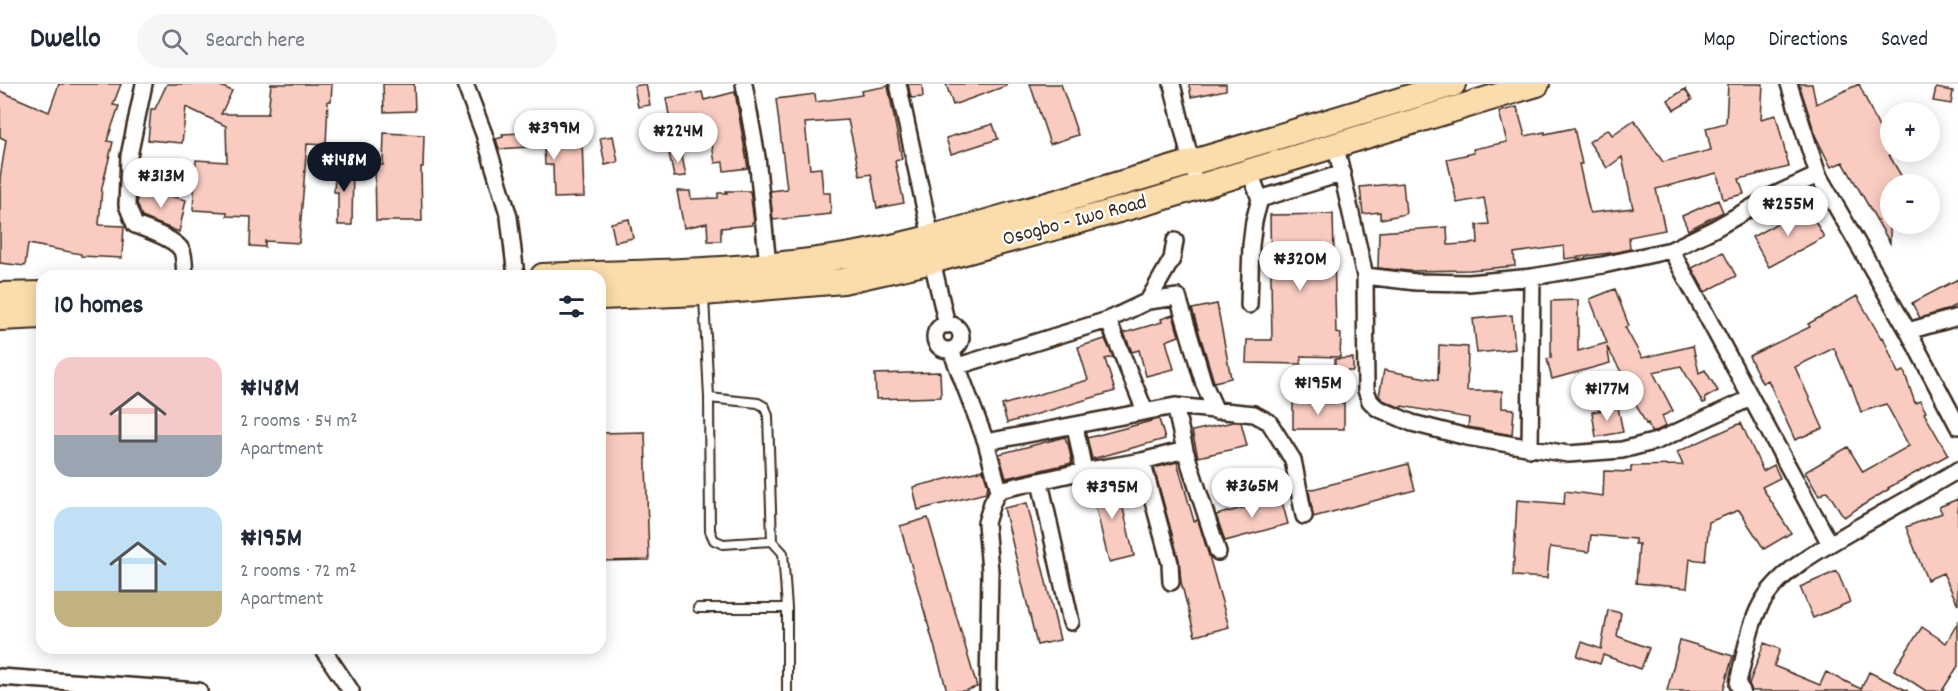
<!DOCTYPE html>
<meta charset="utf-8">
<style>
:root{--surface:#fff;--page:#f6f6f7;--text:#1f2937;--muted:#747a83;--line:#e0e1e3;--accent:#111827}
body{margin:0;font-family:Dekko,sans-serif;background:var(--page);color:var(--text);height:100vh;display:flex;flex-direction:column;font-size:22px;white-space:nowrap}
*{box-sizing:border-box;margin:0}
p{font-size:20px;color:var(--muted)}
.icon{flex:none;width:33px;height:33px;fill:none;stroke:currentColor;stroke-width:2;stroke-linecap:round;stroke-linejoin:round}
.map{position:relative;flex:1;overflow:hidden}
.details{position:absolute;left:36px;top:186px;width:570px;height:384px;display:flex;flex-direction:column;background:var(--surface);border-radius:18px;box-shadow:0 3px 15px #0003}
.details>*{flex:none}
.buttons{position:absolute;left:1880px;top:18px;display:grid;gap:12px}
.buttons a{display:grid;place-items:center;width:60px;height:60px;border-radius:50%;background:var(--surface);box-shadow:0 3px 15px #0003;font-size:30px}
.price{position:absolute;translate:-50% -51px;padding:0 14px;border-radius:21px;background:#fff;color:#222;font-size:20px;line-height:39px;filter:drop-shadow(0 2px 3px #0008)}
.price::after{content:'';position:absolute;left:50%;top:36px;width:18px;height:14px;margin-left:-9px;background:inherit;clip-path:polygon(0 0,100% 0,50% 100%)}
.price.selected{background:var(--accent);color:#fff}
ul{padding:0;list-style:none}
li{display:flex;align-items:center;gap:18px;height:150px;padding:0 18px}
li span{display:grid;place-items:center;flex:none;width:168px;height:120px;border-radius:18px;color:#555}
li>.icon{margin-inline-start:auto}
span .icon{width:72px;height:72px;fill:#fffc;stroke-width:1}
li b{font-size:26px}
h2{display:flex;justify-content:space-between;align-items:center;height:72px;padding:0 18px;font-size:26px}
header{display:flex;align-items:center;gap:36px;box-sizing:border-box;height:84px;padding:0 30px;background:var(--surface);border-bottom:2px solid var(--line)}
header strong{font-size:28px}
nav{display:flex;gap:33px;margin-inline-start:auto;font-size:21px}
.search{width:420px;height:54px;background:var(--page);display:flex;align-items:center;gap:15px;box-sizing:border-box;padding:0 21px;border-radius:33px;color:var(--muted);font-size:22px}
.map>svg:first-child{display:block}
.building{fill:#facbc1;stroke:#3b2a1e;stroke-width:1.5}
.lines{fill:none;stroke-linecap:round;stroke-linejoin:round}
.lane-casing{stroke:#3b2a1e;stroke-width:12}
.street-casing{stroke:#3b2a1e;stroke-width:20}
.primary-casing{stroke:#3b2a1e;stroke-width:28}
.lane{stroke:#fff;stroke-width:8}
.street{stroke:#fff;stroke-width:15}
.primary{stroke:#fbdcab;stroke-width:24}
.labels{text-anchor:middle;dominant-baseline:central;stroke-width:4.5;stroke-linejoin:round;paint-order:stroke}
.street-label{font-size:21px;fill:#3b2a1e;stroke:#fff}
</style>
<header>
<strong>Dwello</strong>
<div class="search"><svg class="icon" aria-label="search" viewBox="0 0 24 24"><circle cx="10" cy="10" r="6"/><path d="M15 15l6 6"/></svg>Search here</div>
<nav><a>Map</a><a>Directions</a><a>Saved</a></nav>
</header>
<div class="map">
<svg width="1958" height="607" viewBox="0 0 1958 607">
<rect width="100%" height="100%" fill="#fff"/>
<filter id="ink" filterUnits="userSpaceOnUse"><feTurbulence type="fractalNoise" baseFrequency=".0167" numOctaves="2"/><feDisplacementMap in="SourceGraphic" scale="12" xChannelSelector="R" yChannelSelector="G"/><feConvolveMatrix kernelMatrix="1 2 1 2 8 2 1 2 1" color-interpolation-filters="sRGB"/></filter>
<g filter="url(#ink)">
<path class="building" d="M59,0h62l-8,21 6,1 -12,35 6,1 -11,45 -3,38 25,1 -2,32 -41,-2v-2l-53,-10 -3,22 -25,-3v-85l6,-38 -6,-3v-46l49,21z
M167,0h49l16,7 -11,23h47l3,-30h61l-1,17h-3l-2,44 -19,-1 -8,99 -34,-2v6l-15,-1 1,-29 -24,-1v-4l-34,-2 3,-50 31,2 -1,-36 -40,-19 -4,36 -34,-3 3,-31h4z
M383,0h31l1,27 -31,1z
M646,0l4,21 -12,2 -4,-21z
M908,0h14l1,13 -12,1z
M946,0h60v2l-53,19z
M1030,0h31l17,51 -28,9z
M1189,0h37v6l-35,7z
M1728,0h35l-2,35 15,-4 13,52 -50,12 5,15 -21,5 -6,-26 -61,16 9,41 -36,7 1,12 -13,3 -52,7 -1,-13 -50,7 1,13 -45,4 -61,1 -31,-3 1,-36 68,-5 1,18 30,-2 -1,-18 12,-1 -5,-26 -27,5 -10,-44 27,-6 -1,-4 34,-7 -8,-30 18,-5 8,29 20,-4v2l29,-6 8,36h-3l11,49 43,-5 -11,-51 -15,11 -18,-26 19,-13 4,6 22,-15 29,42 48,-12 -5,-22 20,-5z
M1799,0h13l4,20 43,-20 32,70 -2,1 17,29h-16v59l-47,-81 -12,5 -15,-30z
M888,2l14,73 -7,2 9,42 -27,5 -6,-34 -11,2 -12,-56 -43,3 5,46 11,-1 2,25h7l1,21 -58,6 -3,-29 17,-2 -11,-90 39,-5 1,8 46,-7 -1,-4z
M1936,4l17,3 -2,13 -18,-3z
M1685,5l7,11 -18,10 -6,-10z
M702,8l2,8 31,-8 13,76 -24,3 -1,-9 -8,1 -7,-43 -37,6 -5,-28z
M993,40l5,15 -47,15 -5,-16z
M545,48l2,11 35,-3 2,57 -30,1 -1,-33h-8l-1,-19 -45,3 -3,-10 7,-2 -1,-3z
M384,49l40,2 -1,32h-2l1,54h-46l-1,-57 8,1z
M613,52l5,26 -13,3 -5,-27z
M681,67l5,25 -12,1 -5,-24z
M336,79l17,1 -1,61h-14v-33h-4z
M1403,99l3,31 -26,5v-7l-17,2 -3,-27z
M137,104l49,12 -7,32 -37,-15 -5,-14z
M677,107h13l1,8 27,-1v-5h9l-1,-2h24l4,31h-2v3l-31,3v13h-13l-1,-18 -23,5z
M1718,116l5,12 -35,18 -6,-14z
M1807,123l17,30 -55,30 -17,-30z
M1333,130l3,119 5,1 -1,23 -39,-1v8l-55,-1 1,-23h25l-2,-125z
M629,135l4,19 -18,4 -4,-19z
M1723,168l13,24 -31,16 -13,-24z
M1958,195v25l-12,6 -26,8 -8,-15z
M1615,205l14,37 -4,1 17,31 51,-12 6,27 6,-3 13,21 -13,7 1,4 -3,1 -22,-37 -28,6 20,39 -11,5 4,10 -12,6h-3l-3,-9 -2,1 -17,-34 2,-1 -24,-42 3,16 -58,16 -5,-20 4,-1v-57l27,-1v51l29,-8 -17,-44z
M1857,212l24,42 2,-1 15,36 6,-2 11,32 5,-2 6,11 -2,1 24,42 -60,33 1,1 -45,28 -17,-26 -8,5 -14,-24 43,-25 15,25 46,-26 -23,-42 -25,8 -10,-28 -1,1 -16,-37 -39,19 28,61 -28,12 -27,-60 -6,3 -13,-27 61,-29 -2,-3z
M1217,220l14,74 -17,4 -22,-73z
M1173,231l6,21 -13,5 8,28 -28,7 -7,-26 -7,2 -8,-19 38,-11 -1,-3z
M1512,231l3,34 -38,4 -4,-34z
M1105,255l8,18 -8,2 10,32 -108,32 -5,-18 86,-25 -10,-33z
M1439,261l29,2 -1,44h35v17l12,1 -2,26 -44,-8 1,-9 -67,-12 -1,2 -18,-8 -4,-4 5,-26 54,10z
M1353,274v13h-18v-12z
M940,288l1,25 -65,2 -1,-25z
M1293,319h51v26h-51z
M1618,323l5,25 -27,5 -4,-25z
M1159,335l6,20 -73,20 -5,-21z
M1233,338h8l6,24 -49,11 -6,-26z
M1741,339l22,48 11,-6 6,13 -18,9 29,46 -27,16 -25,-39 -30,12 -4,39 -15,-2 -3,29 -51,-5 3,-39h-4v-5l-44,-4 -2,17 -39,-5 -3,31 -34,-2 4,-76 47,4 1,-13 38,5 1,-25 27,1v-6l52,-1 -6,-13z
M645,348l4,128 -49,1v-128z
M1065,353l2,6h1l4,20 -66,15 -7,-24z
M1177,378l17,59 4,-1 11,36 20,71 -34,9 -14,-54 -2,-22 -25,-92z
M1408,380l7,26 -102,27 -4,-27z
M983,386l5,16 -2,7 -68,17 -5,-23z
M1116,394l18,78 -25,6 -19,-78z
M1281,414l7,26 -63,17 -9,-26z
M1958,415v106l-15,-32 -16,7 -21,-53 36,-14 -3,-6z
M1027,419l33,137 -23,5 -33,-137z
M928,434l49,169 -13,4h-17l-47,-165z
M1837,487l13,31 -37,16 -13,-31z
M1608,526l13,3 -4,23 32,12 -8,21 -38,-14 -3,9 -23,-8 5,-14 19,7z
M1958,538v44l-16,25h-16l-32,-21 28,-43 24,16z
M1680,556l53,16 -10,35h-56z
M1764,559l16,6 -6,17 46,19 6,-13 35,17 8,-17 39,19h-156l-3,-7z"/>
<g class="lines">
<g class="lane-casing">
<path id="lane" d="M704,213l5,101 1,133 4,9 9,4 49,-3 -4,-125 -3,-9 -7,-4 -49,-5
M772,457l11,12 4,55v83
M698,524h89"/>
</g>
<g class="street-casing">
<path id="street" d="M144,0l-15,72 -2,49 8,20c13,5 41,14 47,26 3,8 2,17 3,25
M465,0l19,50 25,83 7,59
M744,0l13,73 11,108
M898,0l33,153
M1172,0l21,87
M1789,0l29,91 90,156 50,95
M1336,63l29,129 1,114 4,11 7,7 35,15 55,14 101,17 54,-4 35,-9 94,-43
M1260,115l83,-26
M1671,166l159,294
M932,177l15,64
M1365,192l51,6 53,1 63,-6 71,-12 68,-15 43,-21 58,-33 46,-21
M1148,217l24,-42 3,-18
M1249,221l2,-60 3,-24 6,-22 -11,-29
M1108,236l37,91
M935 253a13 13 0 1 1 26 0a13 13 0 1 1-26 0Z
M1908,247l50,-14
M951,266l35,92 13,48
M958,282l150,-46 40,-19 30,-4 26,87 12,27
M1175,322l10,44 33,102
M1075,342l9,45
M986,358l189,-36 79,8 15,8 24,38 11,56
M1530,365l2,-172
M1142,377l28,102 1,19
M1040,398l31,140
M322,564l29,43
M0,593l199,14
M988,607l2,-120 -4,-48 6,-20 7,-13 85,-19 58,-10 43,-11
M1742,607l-4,-6 1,-7c7,-27 11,-59 27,-82 21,-31 65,-52 96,-71 32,-18 64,-36 96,-55"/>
</g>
<g class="primary-casing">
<path id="primary" d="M543,192c98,-4 197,-4 295,-19 74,-11 146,-35 219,-55 132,-38 264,-78 396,-118
M0,211l42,-1
M600,213l103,-4 140,-12 89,-20 220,-60 385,-117
M0,234l42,-2"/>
</g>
<use href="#lane" class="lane"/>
<use href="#street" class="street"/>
<use href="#primary" class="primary"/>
</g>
</g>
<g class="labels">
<g class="street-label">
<text transform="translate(1075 138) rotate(-15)">Osogbo - Iwo Road</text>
</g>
</g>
</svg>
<div class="buttons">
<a>+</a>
<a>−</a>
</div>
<b class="price" style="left:554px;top:77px">₦399M</b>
<b class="price" style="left:678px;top:80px">₦224M</b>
<b class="price selected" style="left:344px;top:109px">₦148M</b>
<b class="price" style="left:161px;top:125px">₦313M</b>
<b class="price" style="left:1788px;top:153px">₦255M</b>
<b class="price" style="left:1300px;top:208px">₦320M</b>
<b class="price" style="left:1318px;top:332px">₦195M</b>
<b class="price" style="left:1607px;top:338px">₦177M</b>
<b class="price" style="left:1252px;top:435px">₦365M</b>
<b class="price" style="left:1112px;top:436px">₦395M</b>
<section class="details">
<h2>10 homes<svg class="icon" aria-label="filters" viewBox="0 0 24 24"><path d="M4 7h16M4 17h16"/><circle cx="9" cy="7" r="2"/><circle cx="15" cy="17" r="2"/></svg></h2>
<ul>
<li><span style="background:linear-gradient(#f6c9c9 65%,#9aa5b1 0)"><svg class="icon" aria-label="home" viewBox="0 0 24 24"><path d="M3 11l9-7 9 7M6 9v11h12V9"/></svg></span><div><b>₦148M</b><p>2 rooms · 54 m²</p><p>Apartment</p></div></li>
<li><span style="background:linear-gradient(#bfe0f5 70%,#c2b280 0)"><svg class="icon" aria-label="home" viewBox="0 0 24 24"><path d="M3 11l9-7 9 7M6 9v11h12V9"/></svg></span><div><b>₦195M</b><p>2 rooms · 72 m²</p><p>Apartment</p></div></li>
</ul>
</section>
</div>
